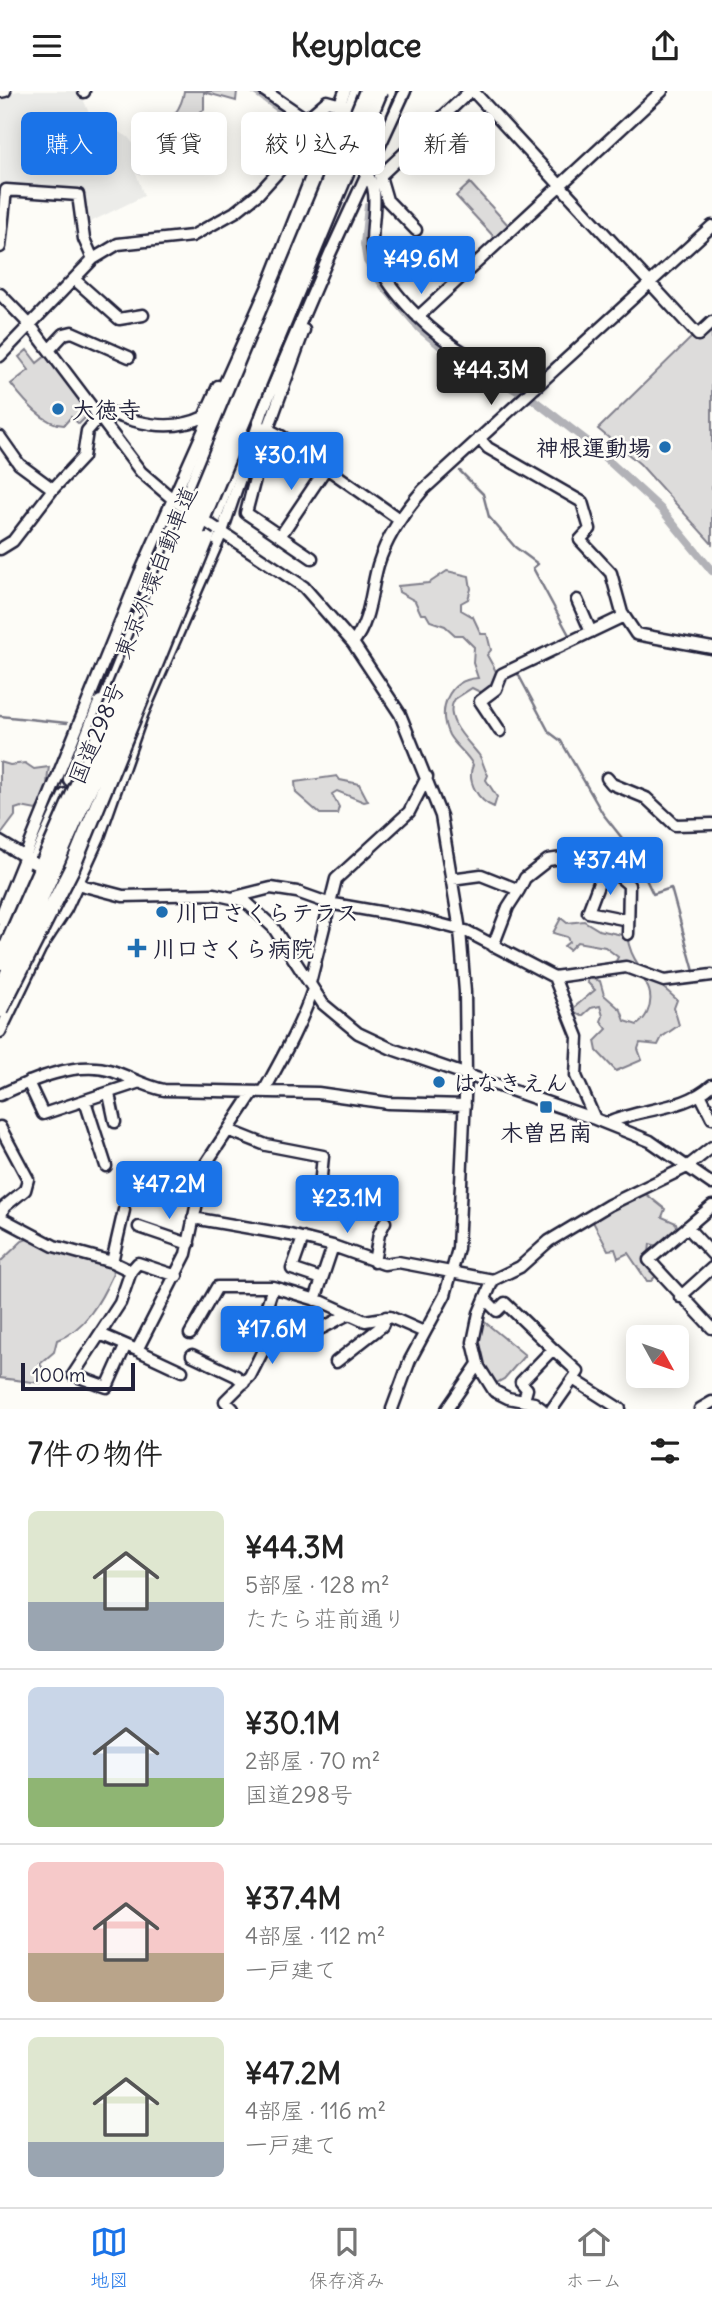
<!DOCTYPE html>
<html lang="ja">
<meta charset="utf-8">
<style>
:root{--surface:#fff;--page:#f6f6f6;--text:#222;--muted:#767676;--line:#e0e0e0;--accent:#1a73e8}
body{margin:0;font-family:Delius,"Klee One",sans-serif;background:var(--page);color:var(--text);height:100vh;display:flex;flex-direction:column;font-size:26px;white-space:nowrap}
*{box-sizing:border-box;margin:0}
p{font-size:23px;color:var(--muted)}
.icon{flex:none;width:38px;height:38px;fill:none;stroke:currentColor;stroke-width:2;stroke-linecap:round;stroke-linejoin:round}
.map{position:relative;height:1318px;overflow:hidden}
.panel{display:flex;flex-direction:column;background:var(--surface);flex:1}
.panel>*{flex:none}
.top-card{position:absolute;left:21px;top:21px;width:670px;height:63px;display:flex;gap:14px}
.needle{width:46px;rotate:130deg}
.buttons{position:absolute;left:626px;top:1234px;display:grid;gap:14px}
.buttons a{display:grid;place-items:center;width:63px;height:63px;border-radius:10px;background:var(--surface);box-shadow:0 4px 18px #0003;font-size:35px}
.scale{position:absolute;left:21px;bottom:18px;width:114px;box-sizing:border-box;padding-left:7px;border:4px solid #22223b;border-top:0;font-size:19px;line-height:24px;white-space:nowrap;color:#22223b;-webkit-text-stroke:5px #fdfcf7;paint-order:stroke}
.price{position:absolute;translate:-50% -60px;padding:0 16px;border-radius:7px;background:var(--accent);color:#fff;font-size:23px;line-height:46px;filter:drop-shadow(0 2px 4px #0008)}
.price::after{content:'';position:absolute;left:50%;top:42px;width:21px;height:16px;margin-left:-10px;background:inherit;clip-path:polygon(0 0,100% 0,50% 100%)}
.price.selected{background:#222;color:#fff}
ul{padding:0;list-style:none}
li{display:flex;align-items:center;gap:21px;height:175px;padding:0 28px}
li+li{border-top:2px solid var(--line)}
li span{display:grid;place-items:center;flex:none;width:196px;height:140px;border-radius:10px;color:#555}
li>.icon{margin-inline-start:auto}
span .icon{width:84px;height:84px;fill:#fffc;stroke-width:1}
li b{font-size:30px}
h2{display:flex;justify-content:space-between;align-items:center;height:84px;padding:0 28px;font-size:30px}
.tag{padding:0 24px;border-radius:10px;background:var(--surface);box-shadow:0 4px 18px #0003;font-size:24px;line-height:63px}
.tag.selected{background:var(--accent);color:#fff}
header{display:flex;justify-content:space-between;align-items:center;height:91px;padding:0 28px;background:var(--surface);font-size:32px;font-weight:700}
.dock{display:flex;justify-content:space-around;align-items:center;height:98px;border-top:2px solid var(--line);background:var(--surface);font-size:19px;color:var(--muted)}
.dock a{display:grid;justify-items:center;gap:4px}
.dock .selected{color:var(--accent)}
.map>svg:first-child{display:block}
.built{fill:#ecece9}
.green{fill:#dddcdb;stroke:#807f8b;stroke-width:2}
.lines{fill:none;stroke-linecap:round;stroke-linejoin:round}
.stream{stroke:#787885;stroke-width:2.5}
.canal{stroke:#b2b2b7;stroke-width:8}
.minor-casing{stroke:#22223b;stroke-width:15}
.highway-casing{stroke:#22223b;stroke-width:19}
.minor{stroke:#fdfcf7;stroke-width:10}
.highway{stroke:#fdfcf7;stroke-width:14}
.minor-bridge-casing{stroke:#22223b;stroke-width:15;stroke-linecap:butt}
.highway-bridge-casing{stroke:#22223b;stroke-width:19;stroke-linecap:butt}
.minor-bridge{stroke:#fdfcf7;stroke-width:10}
.highway-bridge{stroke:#fdfcf7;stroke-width:14}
.poi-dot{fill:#1f6fb2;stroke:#fdfcf7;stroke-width:2.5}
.labels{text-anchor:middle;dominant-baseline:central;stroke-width:5;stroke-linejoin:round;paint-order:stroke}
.poi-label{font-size:23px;font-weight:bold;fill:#22223b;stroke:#fdfcf7;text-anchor:start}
.street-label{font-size:23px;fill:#22223b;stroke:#fdfcf7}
</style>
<header><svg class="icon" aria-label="menu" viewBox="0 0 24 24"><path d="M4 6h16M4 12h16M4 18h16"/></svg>Keyplace<svg class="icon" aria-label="share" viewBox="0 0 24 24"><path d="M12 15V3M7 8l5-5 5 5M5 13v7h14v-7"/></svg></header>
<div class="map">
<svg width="712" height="1318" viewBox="0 0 712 1318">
<rect width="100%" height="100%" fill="#fdfcf7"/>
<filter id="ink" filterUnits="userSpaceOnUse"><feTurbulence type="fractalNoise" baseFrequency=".0143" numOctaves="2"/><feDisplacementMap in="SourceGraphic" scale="14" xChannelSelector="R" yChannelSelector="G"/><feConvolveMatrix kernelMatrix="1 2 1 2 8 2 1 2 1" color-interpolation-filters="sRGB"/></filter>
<g filter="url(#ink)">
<path class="built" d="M18,0h62l10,25 38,21 7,9 4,12 -4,12 9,26 -58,28 -5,-32 -76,-4 -5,23v-116z"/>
<path class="green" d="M184,0h53l-1,10 -32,-9v18l-6,3 1,15c-20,17 -31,40 -60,45l-2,-3 5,-11 -1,-7c15,-22 40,-34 43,-61z
M470,92l39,43 -13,13 -40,-43z
M712,236v217l-72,-80 -42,-35 96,-94z
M27,259l10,13 10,-8 43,58 -11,11 -8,-7 -7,8c-21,0 -41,-26 -53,-41l18,-14 -10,-13z
M447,480l22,5 2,13 -3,10 -7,4v7l12,7 8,17h6l4,16 -4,5 11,20 -4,10 -10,9 -12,-6 -17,11c-13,19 13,42 24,56 4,6 5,14 9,20l-2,5 11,17 -3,10c-16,-6 -28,-26 -21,-42 -6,-12 -18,-19 -24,-30 -12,-25 -2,-55 29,-57l-5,-15 1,-16 -12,-12h-7l-10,-9 -15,-5 -4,-7h-5l-6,-13 -16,-9 -1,-6 31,-3z
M0,671l10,3 15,-2 9,6 15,-2c-4,20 2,25 -13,43l-15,-3 -6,2v7l-15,20z
M337,685l3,4 19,4 9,17 -4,1 -27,-11 -5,3 7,13 -2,7h-17l-24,-21 -1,-11z
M561,827l6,5 17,-2 15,9 28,6c6,36 27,41 50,64l-3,8 5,17 -17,12 -4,8 -18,-2 -2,6 4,11 -26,11 -19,-20 -2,-10 12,-12 -6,-8 2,-5 -3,-10 -9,2 -9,8 -11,-6 24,-20 -8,-8 2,-4 11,3 4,14 17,15 4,11 12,4c18,-13 19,-42 -4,-51 -10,-4 -23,-4 -34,-6l17,-7 2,-4 -13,-10 -28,-5 -8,8 -5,-4 5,-4 -2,-5 -14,-4z
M646,1103l19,15 -3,8 14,6 2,7 -20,16 -8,-2 -2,18 10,12 -7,7h-4l-19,-28 -10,5 -3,-9 -7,1 -16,-30 30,-17z
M32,1146l71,26 9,4 1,7c-12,26 -28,56 -56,66l-3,12 -14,12 4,6 -4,13 -40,-5v-116l22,-21z
M481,1228l44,36 -21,24 -11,6c-14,-22 -17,-41 -12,-66z"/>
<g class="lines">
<path class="stream" d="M460,380l23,23 6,23 26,30 23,17 -5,4 36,67
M517,581l32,60 12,9 42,73 30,38 20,42 18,-6 24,87
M0,625l67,7"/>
<path class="canal" d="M255,0l60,44
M368,115l-4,38 3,17 17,26 36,42 25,21 90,51 52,40 74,68 51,62"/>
<g class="minor-casing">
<path id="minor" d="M84,0v1
M265,0l41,28 21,-18 18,5
M473,0l225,244 14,-13
M0,1l5,-1
M365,81c21,22 -1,63 11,88 16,36 58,76 92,95 22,12 47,18 67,33
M416,139l-29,-30 -7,-24 90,-85
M0,156l6,-57 72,5 6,44 9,20
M329,165l76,-165
M74,188l45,40 24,-4
M0,203l30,31 111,147 34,29
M418,226l244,-226
M304,239l-36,99 -22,84 66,45
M49,259l15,-16 8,-2 57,25
M0,265l93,-97 25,-15 74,-8 43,-24 24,-19 20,-22 27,-52
M95,321l7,-3c30,14 69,24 102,8l14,-31
M263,336l18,9 118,83
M0,346l19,27 34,25
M479,347l9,10 94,54 8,27 -10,11 31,33 11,40 14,21 76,14
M217,438l87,58 49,56 47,71 41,102 19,114 5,62 1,83 -8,174 -13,46 -35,65 -18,49
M281,444l46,-68
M0,458l13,-8 40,-52 30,-32 4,-26 12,-14
M577,509l14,32
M353,552c18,-23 17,-50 25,-78 9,-29 25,-52 45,-75l289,-264
M500,640l-20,-30 16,-12 6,-15 122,-58
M607,687l5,6 34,14 29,27 37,-1
M0,751l32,19
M605,776l-17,45 40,8
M451,788l30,-4 38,15 6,-12 23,-18c31,-6 59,5 81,25l-1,49
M73,792l50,13 91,-2 31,7 28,26 50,77 35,29 34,16 203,70 55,22 62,43
M235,806l36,-9 26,4 31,11 92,16 46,12 88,46 24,60 -2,39 19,43
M0,827l140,-345 128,-287 77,-195
M493,855l15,-39 11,-17
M554,886l72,-10 38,14 48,-6
M310,892l26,-104 73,-67 18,-35
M0,941l40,-83 26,-40 33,-72 43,-122 80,-183 41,-122 68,-159
M28,991l15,32 94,-31
M264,1000c18,-33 37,-66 49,-102
M109,1003l6,28
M0,1004c32,-15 76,-35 112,-24 19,6 32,15 52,19l154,3 70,10 77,2
M701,1005l11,22
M85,1010l21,65
M608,1032c34,-16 76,-12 104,-38
M0,1036l28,52 -3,11 -21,17 -4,12
M228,1039l38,15 57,11 -3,30
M712,1115l-63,54 63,68
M1,1127l53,28 58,16 19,9 7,-8 39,13
M193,1127l97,17 43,11 51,18 14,-2 95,18
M139,1136l50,17
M687,1136l25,27
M303,1147l-11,31 30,10
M112,1171l12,-52
M374,1171l5,-28 6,-12
M273,1196l-9,28 51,16
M680,1206l32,-29
M485,1208l12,12 8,-8 48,46
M315,1209l18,-54
M100,1243l37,16 49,-96 19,-89 47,-71
M190,1243l27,-47h56l50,15 42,19 25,-4 34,15
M271,1243c27,12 53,-8 78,-20
M125,1256l-18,40 -34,-12 47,-72 11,-32
M137,1259l45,21
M192,1264l44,21 8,7
M336,1271l46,-36 4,-9
M573,1288l47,30
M524,1309l3,-11 -6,-7 32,-33 25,23 -26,37
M233,1318l-8,-8 25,-25 29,-57
M447,1318l31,-45
M542,1318l-8,-6 -26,-5 -14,-7 -15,-24 -6,-25 6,-29 14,-33 27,-13 29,-26 60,-36 78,-38 25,-20
M700,1318l12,-7"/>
</g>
<g class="highway-casing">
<path id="highway" d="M359,69l29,-69
M206,449l36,-102
M101,622l115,-286 142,-336
M71,688l30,-76
M82,731l22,-48
M0,847l66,-142"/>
</g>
<use href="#minor" class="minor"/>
<use href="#highway" class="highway"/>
<g class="minor-bridge-casing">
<path id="minor-bridge" d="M176,411l41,27
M32,771l15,8"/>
</g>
<g class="highway-bridge-casing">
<path id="highway-bridge" d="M0,871l100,-228 267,-643
M0,900l110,-250 270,-650
M0,919l72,-142 134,-328"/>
</g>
<use href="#minor-bridge" class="minor-bridge"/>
<use href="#highway-bridge" class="highway-bridge"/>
</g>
</g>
<g class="poi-dot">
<circle cx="58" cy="318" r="7"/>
<circle cx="665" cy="356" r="7"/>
<circle cx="162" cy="821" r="7"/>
<path d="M133.5 846.5h7v7h7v7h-7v7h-7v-7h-7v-7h7z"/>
<circle cx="439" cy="991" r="7"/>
<rect x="539" y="1009" width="14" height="14" rx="3.5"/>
</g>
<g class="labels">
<g class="poi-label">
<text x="72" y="318">大徳寺</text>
<text x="651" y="356" text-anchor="end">神根運動場</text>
<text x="176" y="821">川口さくらテラス</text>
<text x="153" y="857">川口さくら病院</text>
<text x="453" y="991">はなきえん</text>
<text x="546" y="1041" text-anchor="middle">木曽呂南</text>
</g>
<g class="street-label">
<text transform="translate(155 481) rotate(-68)">東京外環自動車道</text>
<text transform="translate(96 642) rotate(-67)">国道298号</text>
</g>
</g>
</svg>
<div class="buttons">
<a><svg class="needle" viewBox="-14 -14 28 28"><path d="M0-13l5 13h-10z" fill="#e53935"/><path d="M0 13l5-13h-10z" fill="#767676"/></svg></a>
</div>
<div class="scale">100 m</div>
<b class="price" style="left:421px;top:205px">¥49.6M</b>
<b class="price selected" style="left:491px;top:316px">¥44.3M</b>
<b class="price" style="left:291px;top:401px">¥30.1M</b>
<b class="price" style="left:610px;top:806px">¥37.4M</b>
<b class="price" style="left:169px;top:1130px">¥47.2M</b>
<b class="price" style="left:347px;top:1144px">¥23.1M</b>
<b class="price" style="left:272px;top:1275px">¥17.6M</b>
<div class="top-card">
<a class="tag selected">購入</a>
<a class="tag">賃貸</a>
<a class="tag">絞り込み</a>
<a class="tag">新着</a>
</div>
</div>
<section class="panel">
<h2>7件の物件<svg class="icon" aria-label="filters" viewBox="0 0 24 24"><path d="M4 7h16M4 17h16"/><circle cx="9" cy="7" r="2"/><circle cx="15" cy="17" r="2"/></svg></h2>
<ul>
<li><span style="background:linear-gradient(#dfe7d0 65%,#9aa5b1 0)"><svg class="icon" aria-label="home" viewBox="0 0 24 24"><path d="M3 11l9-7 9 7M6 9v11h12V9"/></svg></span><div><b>¥44.3M</b><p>5部屋 · 128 m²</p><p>たたら荘前通り</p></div></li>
<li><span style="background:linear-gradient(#c9d6e8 65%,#8fb573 0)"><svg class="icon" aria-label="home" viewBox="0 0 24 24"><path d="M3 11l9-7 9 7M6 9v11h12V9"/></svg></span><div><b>¥30.1M</b><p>2部屋 · 70 m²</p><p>国道298号</p></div></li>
<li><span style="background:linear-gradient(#f6c9c9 65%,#b9a48a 0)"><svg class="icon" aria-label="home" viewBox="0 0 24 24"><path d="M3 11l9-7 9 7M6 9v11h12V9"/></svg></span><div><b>¥37.4M</b><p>4部屋 · 112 m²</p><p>一戸建て</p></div></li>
<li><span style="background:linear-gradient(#dfe7d0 75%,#9aa5b1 0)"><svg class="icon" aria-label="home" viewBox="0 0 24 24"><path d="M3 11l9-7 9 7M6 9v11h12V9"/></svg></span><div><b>¥47.2M</b><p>4部屋 · 116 m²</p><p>一戸建て</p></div></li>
</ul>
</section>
<nav class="dock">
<a class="selected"><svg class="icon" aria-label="map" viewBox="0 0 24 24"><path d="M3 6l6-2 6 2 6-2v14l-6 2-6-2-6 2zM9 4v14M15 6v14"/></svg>地図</a>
<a><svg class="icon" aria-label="saved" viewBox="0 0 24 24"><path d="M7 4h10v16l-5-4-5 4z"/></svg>保存済み</a>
<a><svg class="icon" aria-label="home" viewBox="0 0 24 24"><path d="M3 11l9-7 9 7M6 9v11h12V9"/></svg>ホーム</a>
</nav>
